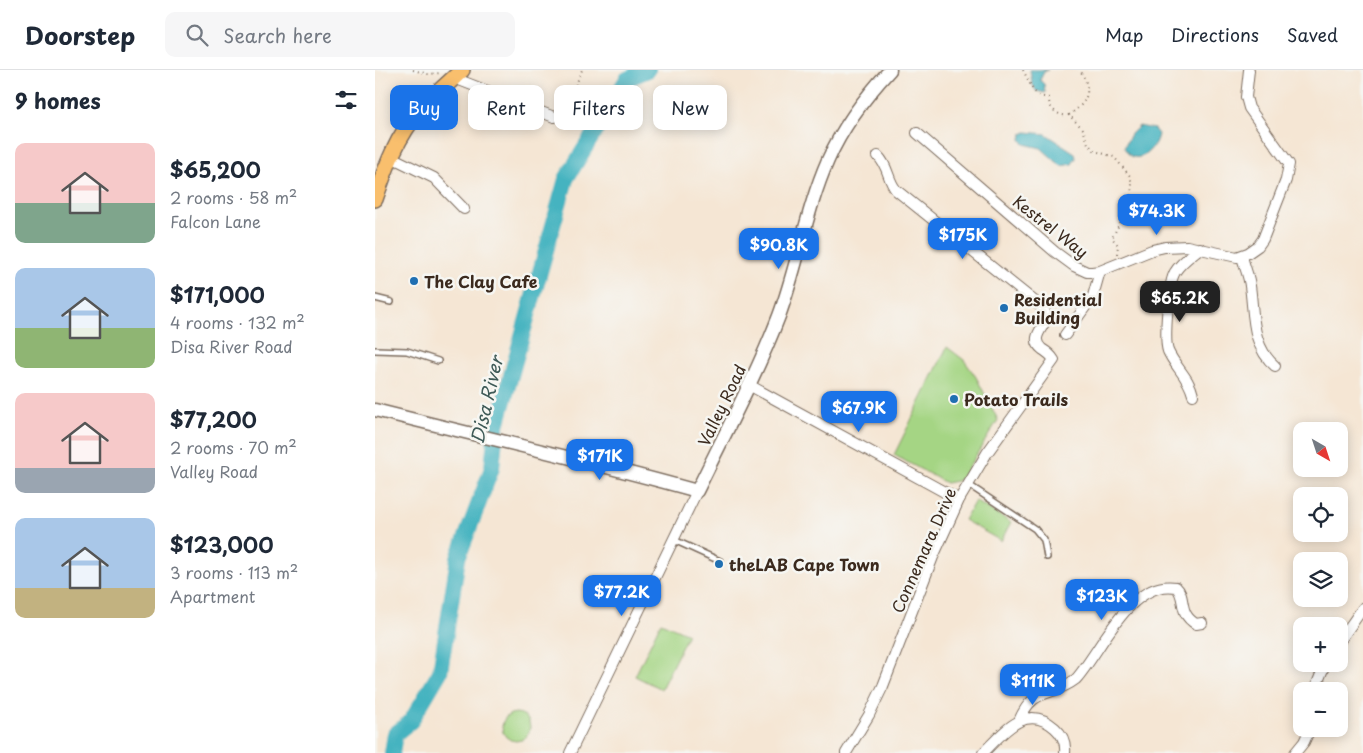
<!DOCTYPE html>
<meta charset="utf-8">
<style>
:root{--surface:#fff;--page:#f6f6f7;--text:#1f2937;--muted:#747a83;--line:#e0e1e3;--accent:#1a73e8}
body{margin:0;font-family:"Playpen Sans",sans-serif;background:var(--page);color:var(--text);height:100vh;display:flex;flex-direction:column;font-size:19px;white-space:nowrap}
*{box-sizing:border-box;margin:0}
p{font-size:16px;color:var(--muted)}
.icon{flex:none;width:28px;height:28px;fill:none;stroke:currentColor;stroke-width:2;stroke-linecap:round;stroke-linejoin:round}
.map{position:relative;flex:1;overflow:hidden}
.sheet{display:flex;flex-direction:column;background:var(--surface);width:375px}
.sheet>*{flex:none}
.banner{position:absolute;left:15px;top:15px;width:475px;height:45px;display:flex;gap:10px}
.needle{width:32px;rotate:141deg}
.tools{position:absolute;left:918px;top:352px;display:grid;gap:10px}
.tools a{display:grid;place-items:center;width:55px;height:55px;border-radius:10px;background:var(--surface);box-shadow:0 2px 12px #0003;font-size:25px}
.price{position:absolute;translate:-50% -42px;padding:0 11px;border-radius:10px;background:var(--accent);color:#fff;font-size:16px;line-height:32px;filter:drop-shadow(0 1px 2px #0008)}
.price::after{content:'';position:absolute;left:50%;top:30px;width:15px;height:11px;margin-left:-8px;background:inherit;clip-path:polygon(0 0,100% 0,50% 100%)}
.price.active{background:#222;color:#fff}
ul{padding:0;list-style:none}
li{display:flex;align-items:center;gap:15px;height:125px;padding:0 15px}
li span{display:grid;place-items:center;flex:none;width:140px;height:100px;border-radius:10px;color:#555}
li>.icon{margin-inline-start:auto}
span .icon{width:60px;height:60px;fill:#fffc;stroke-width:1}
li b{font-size:21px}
h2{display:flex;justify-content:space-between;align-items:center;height:60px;padding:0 15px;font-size:21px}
.pill{padding:0 18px;border-radius:10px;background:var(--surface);box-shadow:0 2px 12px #0003;font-size:18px;line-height:45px}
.pill.active{background:var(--accent);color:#fff}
header{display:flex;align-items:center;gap:30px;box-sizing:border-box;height:70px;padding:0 25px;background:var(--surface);border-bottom:1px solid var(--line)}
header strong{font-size:24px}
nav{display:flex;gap:28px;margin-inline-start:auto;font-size:18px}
.search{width:350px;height:45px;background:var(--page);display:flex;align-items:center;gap:12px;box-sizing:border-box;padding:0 18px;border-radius:10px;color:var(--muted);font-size:19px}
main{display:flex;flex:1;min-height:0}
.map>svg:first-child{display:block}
.green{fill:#a5d584;stroke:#708051}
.water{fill:#45b3c0;stroke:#406e6f}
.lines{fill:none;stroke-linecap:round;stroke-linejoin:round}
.river{stroke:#45b3c0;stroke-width:16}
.service-casing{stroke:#7c6c5e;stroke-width:8}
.minor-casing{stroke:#7c6c5e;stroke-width:12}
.tertiary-casing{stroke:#7c6c5e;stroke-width:15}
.primary-casing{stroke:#7c6c5e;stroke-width:18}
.path{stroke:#7c6c5e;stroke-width:2;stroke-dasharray:1 4;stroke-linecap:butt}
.service{stroke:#fff;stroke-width:5}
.minor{stroke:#fff;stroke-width:10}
.tertiary{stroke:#fff;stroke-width:12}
.primary{stroke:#f9bf6d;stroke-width:15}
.poi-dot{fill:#1f6fb2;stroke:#f6f6f2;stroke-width:2}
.labels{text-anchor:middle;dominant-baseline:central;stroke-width:5;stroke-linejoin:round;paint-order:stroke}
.street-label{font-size:16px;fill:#3b2a1e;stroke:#f6f6f2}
.poi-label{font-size:16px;font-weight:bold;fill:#3b2a1e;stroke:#f6f6f2;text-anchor:start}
.water-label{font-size:18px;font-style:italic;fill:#3e5a57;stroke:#f6f6f2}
</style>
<header>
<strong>Doorstep</strong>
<div class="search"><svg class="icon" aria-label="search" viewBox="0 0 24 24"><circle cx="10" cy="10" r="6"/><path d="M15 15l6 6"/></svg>Search here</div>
<nav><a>Map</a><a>Directions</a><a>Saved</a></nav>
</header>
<main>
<section class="sheet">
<h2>9 homes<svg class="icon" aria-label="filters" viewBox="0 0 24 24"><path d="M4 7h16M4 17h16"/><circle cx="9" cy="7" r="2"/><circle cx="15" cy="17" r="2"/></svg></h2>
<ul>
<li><span style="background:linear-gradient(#f6c9c9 60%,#7fa58c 0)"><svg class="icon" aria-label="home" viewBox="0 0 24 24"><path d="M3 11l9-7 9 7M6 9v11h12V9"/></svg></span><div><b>$65,200</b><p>2 rooms · 58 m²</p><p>Falcon Lane</p></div></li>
<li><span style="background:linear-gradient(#a9c7e8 60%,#8fb573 0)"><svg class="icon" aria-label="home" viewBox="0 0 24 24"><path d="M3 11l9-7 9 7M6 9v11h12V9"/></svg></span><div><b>$171,000</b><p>4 rooms · 132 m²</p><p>Disa River Road</p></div></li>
<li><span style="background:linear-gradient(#f6c9c9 75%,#9aa5b1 0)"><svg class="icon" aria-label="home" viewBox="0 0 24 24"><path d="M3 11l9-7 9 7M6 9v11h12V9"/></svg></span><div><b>$77,200</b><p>2 rooms · 70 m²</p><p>Valley Road</p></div></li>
<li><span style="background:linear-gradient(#a9c7e8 70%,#c2b280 0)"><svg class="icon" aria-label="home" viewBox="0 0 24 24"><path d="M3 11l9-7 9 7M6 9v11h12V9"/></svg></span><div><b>$123,000</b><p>3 rooms · 113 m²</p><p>Apartment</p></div></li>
</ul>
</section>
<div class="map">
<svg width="988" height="683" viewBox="0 0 988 683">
<rect width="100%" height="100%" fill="#f6f6f2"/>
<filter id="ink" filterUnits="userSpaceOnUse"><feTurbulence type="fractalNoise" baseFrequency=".02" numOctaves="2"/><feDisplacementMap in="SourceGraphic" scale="10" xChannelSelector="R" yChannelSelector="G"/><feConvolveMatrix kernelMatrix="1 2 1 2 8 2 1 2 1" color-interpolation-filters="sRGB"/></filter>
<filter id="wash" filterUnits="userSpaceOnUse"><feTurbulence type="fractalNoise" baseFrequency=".0096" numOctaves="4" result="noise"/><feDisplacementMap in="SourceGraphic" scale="20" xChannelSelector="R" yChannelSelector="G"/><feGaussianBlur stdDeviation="1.12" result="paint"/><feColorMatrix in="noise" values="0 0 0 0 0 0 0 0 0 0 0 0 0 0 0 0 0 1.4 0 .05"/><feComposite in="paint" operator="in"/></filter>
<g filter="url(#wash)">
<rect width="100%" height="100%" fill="#f5e6d4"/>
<path class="green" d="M572,277l17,13 12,17 22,43 -36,58 -5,3 -11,2 -52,-28z
M600,431l36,21 -10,19 -37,-21z
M286,552l27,12 -27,55 -26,-13z
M127 657a14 14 0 1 1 28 0a14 14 0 1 1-28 0Z"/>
<path class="water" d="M655,0h18l-4,2 -4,8 4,4 1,9 -9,-2 -4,-8z
M764,56l15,3 4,5c-2,16 -24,36 -34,13l7,-13z
M651,62l20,2 29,19 1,5 -4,6 -11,2 -20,-18 -17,-4 -3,-5 1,-5z"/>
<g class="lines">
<path class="river" d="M17,683l3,-19 16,-13 29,-49 18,-114 34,-90 4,-39 70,-250 61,-100 21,-9"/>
</g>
</g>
<g filter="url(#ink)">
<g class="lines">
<g class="service-casing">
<path id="service" d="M0,228l16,4
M0,280l32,1 31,10
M594,415l66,44 9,11 3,17
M299,470l46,21"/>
</g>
<g class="minor-casing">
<path id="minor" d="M79,8l100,39 10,-2 4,-9
M542,63l138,119 19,14 13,6h5l8,-1 52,-21 13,-3 22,-1 50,11 11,-4 10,-7 5,-7 23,-59 3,-16 -40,-56 -3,-11 3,-27
M16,87l43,21 30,31
M867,186c2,10 7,20 8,30 4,27 1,60 25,80
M690,265l28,-39 7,-25
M374,315l210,115
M818,325c-4,-18 -18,-28 -25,-44 -4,-11 0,-68 7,-79 6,-10 17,-17 25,-24
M964,572l24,-34
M942,621v-7l8,-20
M644,651c15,-36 31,-22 57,-42 25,-28 54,-100 100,-92 11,10 1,26 20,37l6,-1
M195,683l127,-262
M471,683l23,-38 14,-29 50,-129 26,-57 28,-47 67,-93c-3,-5 -7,-8 -12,-11 -12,-10 0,-20 5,-31l-3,-9 -148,-119c-9,-11 -7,-23 -18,-34
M608,683c20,-20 43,-51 72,-25 8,7 11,15 10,25
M920,683l9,-11 6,-13"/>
</g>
<g class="tertiary-casing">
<path id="tertiary" d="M0,340c107,27 215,51 322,81 28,-58 59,-115 82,-175 19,-51 27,-106 49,-156 15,-34 37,-63 62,-90"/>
</g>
<g class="primary-casing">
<path id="primary" d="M0,129c11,-32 22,-63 45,-89 13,-14 28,-26 42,-40"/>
</g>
<path class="path" d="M38,0l15,4 13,-1
M648,0l10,20 6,6 10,2c-1,11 10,19 20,17l14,14 5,15 7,7 19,6 16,19 2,8 -1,12 -8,21 -11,21 6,7 -1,9
M195,29l12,-29
M694,45c19,-13 24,-24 11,-45"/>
<use href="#service" class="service"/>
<use href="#minor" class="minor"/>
<use href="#tertiary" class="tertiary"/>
<use href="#primary" class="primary"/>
</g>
</g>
<g class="poi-dot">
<circle cx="39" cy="211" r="5"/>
<circle cx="629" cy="238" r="5"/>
<circle cx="579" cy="329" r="5"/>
<circle cx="344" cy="494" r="5"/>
</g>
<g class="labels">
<g class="street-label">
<text transform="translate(676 156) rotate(38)">Kestrel Way</text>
<text transform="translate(346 335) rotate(-64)">Valley Road</text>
<text transform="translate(548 480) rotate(-66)">Connemara Drive</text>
</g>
<g class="poi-label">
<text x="49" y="211">The Clay Cafe</text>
<text x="639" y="229">Residential<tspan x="639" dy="18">Building</tspan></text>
<text x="589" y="329">Potato Trails</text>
<text x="354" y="494">theLAB Cape Town</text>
</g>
<g class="water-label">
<text transform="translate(111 330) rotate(-77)">Disa River</text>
</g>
</g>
</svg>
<div class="tools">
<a><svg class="needle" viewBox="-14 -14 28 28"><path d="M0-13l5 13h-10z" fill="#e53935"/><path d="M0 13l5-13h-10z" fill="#747a83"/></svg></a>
<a><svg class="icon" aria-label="locate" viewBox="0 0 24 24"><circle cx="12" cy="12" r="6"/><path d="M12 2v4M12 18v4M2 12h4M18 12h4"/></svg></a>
<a><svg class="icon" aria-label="layers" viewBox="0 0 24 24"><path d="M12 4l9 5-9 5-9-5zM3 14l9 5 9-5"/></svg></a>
<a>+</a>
<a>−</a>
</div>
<b class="price" style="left:782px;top:166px">$74.3K</b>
<b class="price" style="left:588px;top:190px">$175K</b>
<b class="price" style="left:404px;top:200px">$90.8K</b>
<b class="price active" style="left:805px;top:253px">$65.2K</b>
<b class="price" style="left:484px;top:363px">$67.9K</b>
<b class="price" style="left:225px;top:411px">$171K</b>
<b class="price" style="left:247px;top:547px">$77.2K</b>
<b class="price" style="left:727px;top:551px">$123K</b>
<b class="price" style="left:658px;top:636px">$111K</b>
<div class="banner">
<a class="pill active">Buy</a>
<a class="pill">Rent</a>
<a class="pill">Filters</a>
<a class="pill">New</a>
</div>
</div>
</main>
